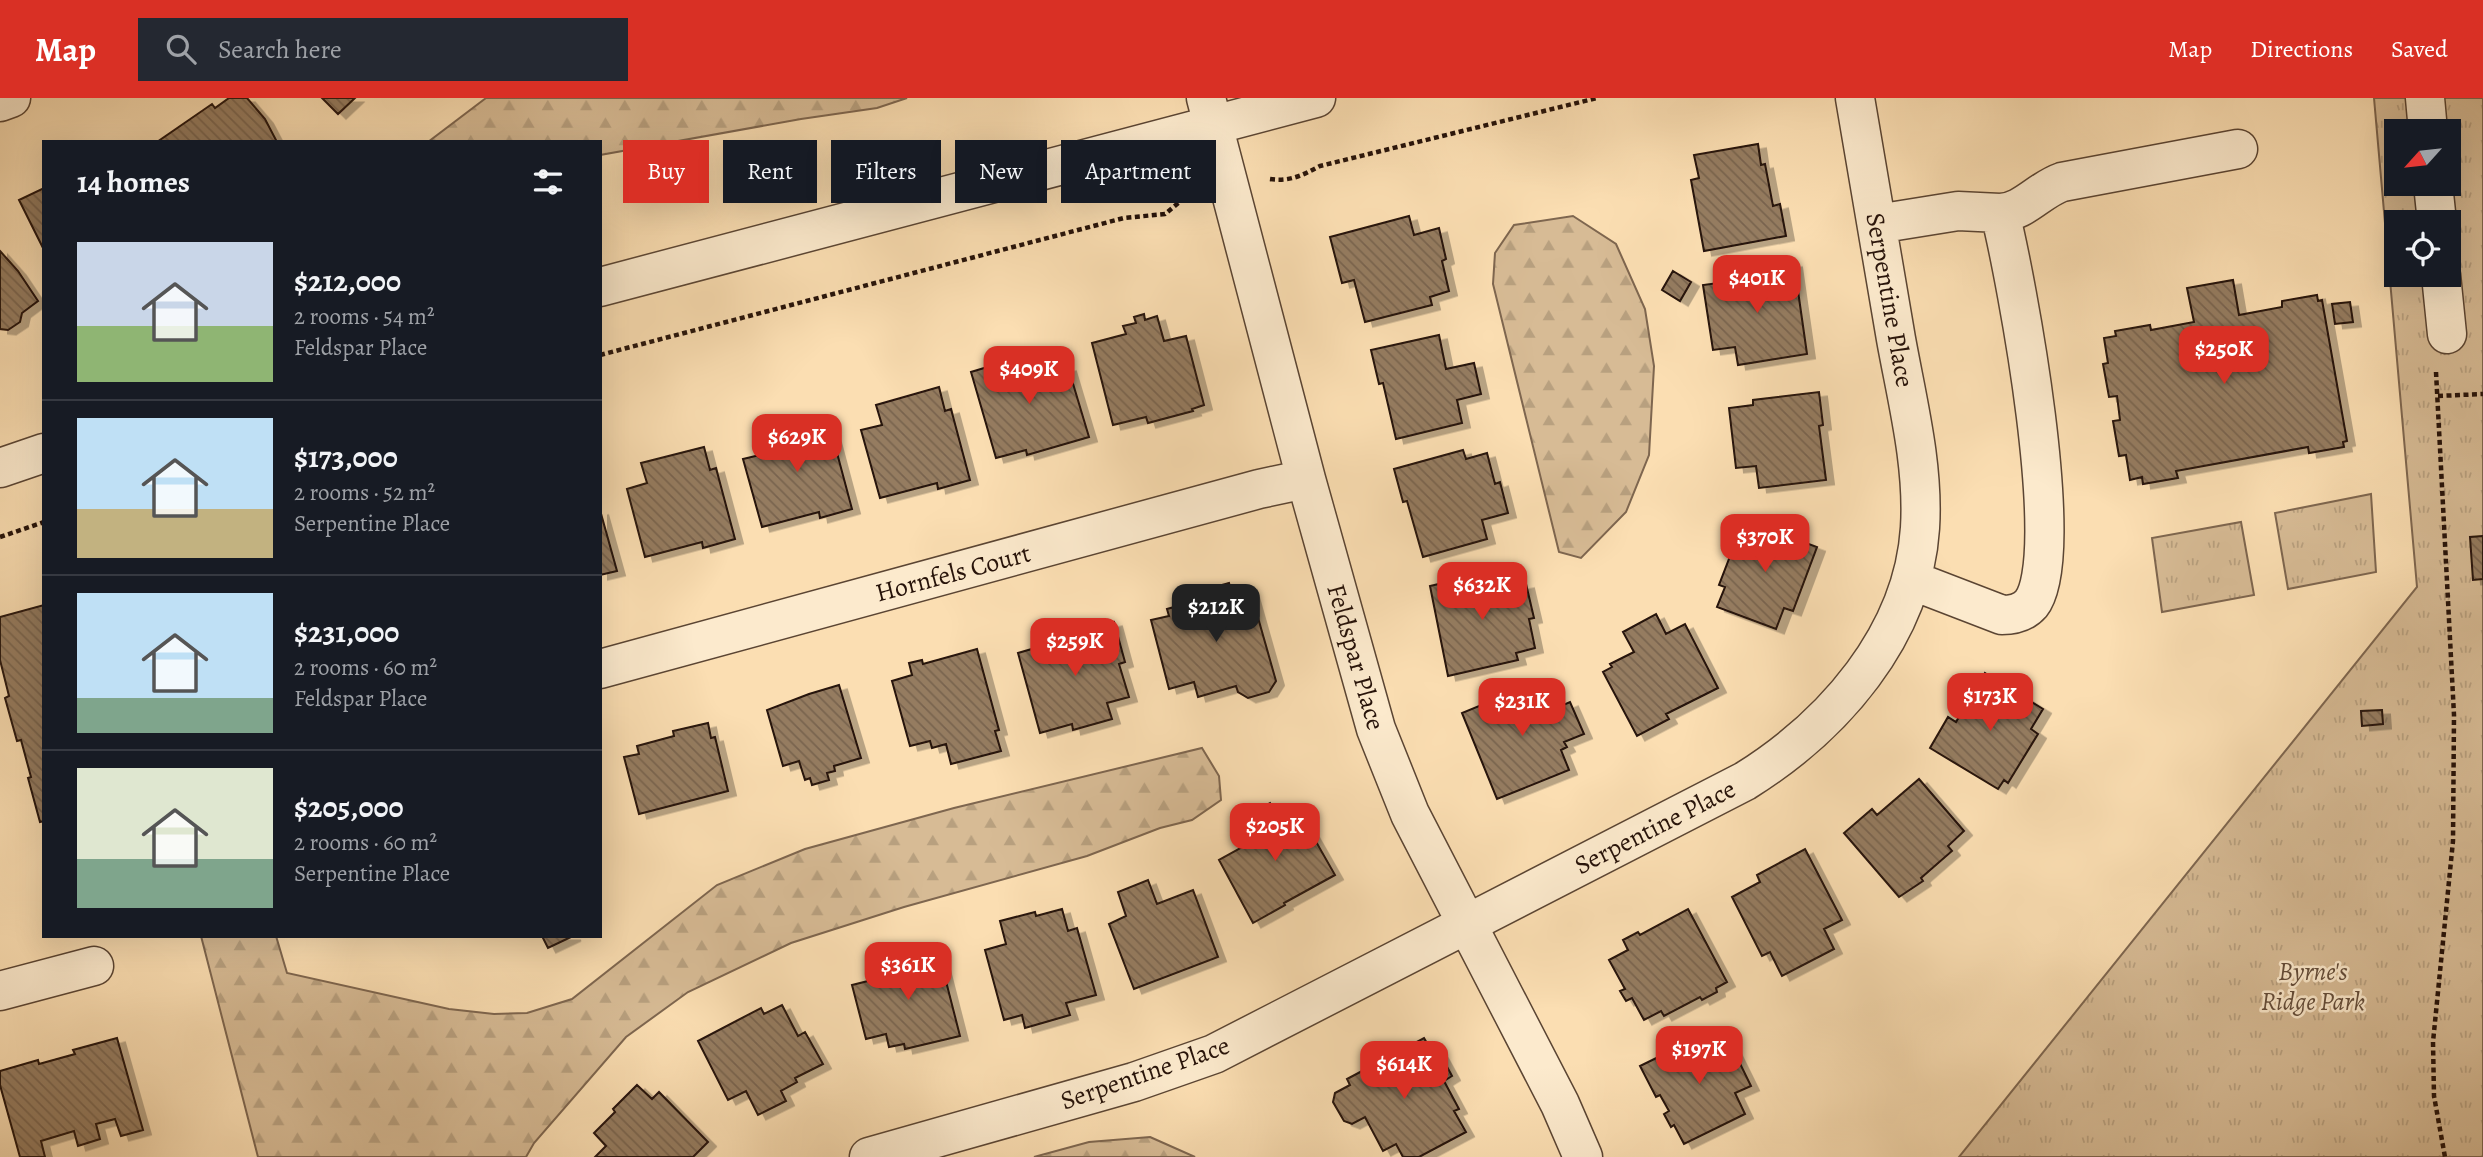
<!DOCTYPE html>
<meta charset="utf-8">
<style>
:root{--surface:#171b24;--page:#242831;--text:#f1f3f6;--muted:#9ea1a6;--line:#363941;--accent:#d93025}
body{margin:0;font-family:Alegreya,serif;background:var(--page);color:var(--text);height:100vh;display:flex;flex-direction:column;font-size:26px;white-space:nowrap}
*{box-sizing:border-box;margin:0}
p{font-size:23px;color:var(--muted)}
.icon{flex:none;width:38px;height:38px;fill:none;stroke:currentColor;stroke-width:2;stroke-linecap:round;stroke-linejoin:round}
.map{position:relative;flex:1;overflow:hidden}
.drawer{position:absolute;left:42px;top:42px;width:560px;height:798px;display:flex;flex-direction:column;background:var(--surface);border-radius:0px;box-shadow:0 7px 28px #0002}
.drawer>*{flex:none}
.top-card{position:absolute;left:623px;top:42px;width:665px;height:63px;display:flex;gap:14px}
.needle{width:46px;rotate:243deg}
.buttons{position:absolute;left:2384px;top:21px;display:grid;gap:14px}
.buttons a{display:grid;place-items:center;width:77px;height:77px;border-radius:0px;background:var(--surface);box-shadow:0 7px 28px #0002;font-size:35px}
.price{position:absolute;translate:-50% -60px;padding:0 16px;border-radius:14px;background:var(--accent);color:#fff;font-size:23px;line-height:46px;filter:drop-shadow(0 2px 4px #0008)}
.price::after{content:'';position:absolute;left:50%;top:42px;width:21px;height:16px;margin-left:-10px;background:inherit;clip-path:polygon(0 0,100% 0,50% 100%)}
.price.selected{background:#222;color:#fff}
ul{padding:0;list-style:none}
li{display:flex;align-items:center;gap:21px;height:175px;padding:0 35px}
li+li{border-top:2px solid var(--line)}
li span{display:grid;place-items:center;flex:none;width:196px;height:140px;border-radius:0px;color:#555}
li>.icon{margin-inline-start:auto}
span .icon{width:84px;height:84px;fill:#fffc;stroke-width:1}
li b{font-size:30px}
h2{display:flex;justify-content:space-between;align-items:center;height:84px;padding:0 35px;font-size:30px}
.chip{padding:0 24px;border-radius:0px;background:var(--surface);box-shadow:0 7px 28px #0002;font-size:24px;line-height:63px}
.chip.selected{background:var(--accent);color:#fff}
header{display:flex;align-items:center;gap:42px;box-sizing:border-box;height:98px;padding:0 35px;background:var(--accent);color:#fff}
header strong{font-size:33px}
nav{display:flex;gap:38px;margin-inline-start:auto;font-size:24px}
.search{width:490px;height:63px;background:var(--page);display:flex;align-items:center;gap:18px;box-sizing:border-box;padding:0 24px;border-radius:0px;color:var(--muted);font-size:26px}
.map>svg:first-child{display:block}
.forest{fill:url(#forest-firs);stroke:#7e664f;stroke-width:2}
.park{fill:url(#park-tufts);stroke:#7e664f;stroke-width:2;fill-rule:evenodd}
.building{fill:url(#building-back-hatch);stroke:#261209;stroke-width:2;filter:url(#shadow)}
.lines{fill:none;stroke-linecap:round;stroke-linejoin:round}
.minor-casing{stroke:#5b4533;stroke-width:41}
.path{stroke:#261209;stroke-width:4.5;stroke-dasharray:5 3.5;stroke-linecap:butt}
.minor{stroke:#fceacd;stroke-width:38}
.labels{text-anchor:middle;dominant-baseline:central;stroke-width:5;stroke-linejoin:round;paint-order:stroke}
.street-label{font-size:26px;fill:#261209;stroke:#fceacd}
.park-label{font-size:26px;font-style:italic;fill:#644d3a;stroke:#fceacd}
</style>
<header>
<strong>Map</strong>
<div class="search"><svg class="icon" aria-label="search" viewBox="0 0 24 24"><circle cx="10" cy="10" r="6"/><path d="M15 15l6 6"/></svg>Search here</div>
<nav><a>Map</a><a>Directions</a><a>Saved</a></nav>
</header>
<div class="map">
<svg width="2483" height="1059" viewBox="0 0 2483 1059">
<defs>
<pattern id="forest-firs" width="22" height="20" patternUnits="userSpaceOnUse" patternTransform="scale(1.75)"><rect width="22" height="20" fill="#d7bb95"/><path d="M5 1l3.5 6h-7zM16 11l3.5 6h-7z" fill="#b8a07f"/></pattern>
<pattern id="park-tufts" width="24" height="20" patternUnits="userSpaceOnUse" patternTransform="scale(1.75)"><rect width="24" height="20" fill="#d7bb95"/><path d="M3 7l-1-3M5 7V3M7 7l1-3M15 17l-1-3M17 17v-4M19 17l1-3" fill="none" stroke="#b8a07f"/></pattern>
<pattern id="building-back-hatch" width="6" height="6" patternUnits="userSpaceOnUse" patternTransform="scale(1.75)"><rect width="6" height="6" fill="#957c61"/><path d="M-1 5l2 2M0 0l6 6M5-1l2 2" fill="none" stroke="#79644e"/></pattern>
<filter id="shadow"><feDropShadow dx="8" dy="4.5" stdDeviation="0" flood-color="#0004"/></filter>
</defs>
<rect width="100%" height="100%" fill="#fbdeb2"/>
<filter id="stains"><feTurbulence type="fractalNoise" baseFrequency=".00286" numOctaves="4"/><feColorMatrix values="0 0 0 0 .2 0 0 0 0 .09 0 0 0 0 .02 0 0 0 .5 -.17"/></filter>
<radialGradient id="worn" r=".72"><stop offset=".6" stop-color="#630" stop-opacity="0"/><stop offset="1" stop-color="#630" stop-opacity=".3"/></radialGradient>
<path class="forest" d="M486,0h421l-30,10 -76,11 -201,36v-13h-172z
M1573,118l43,28 29,65 9,57 -5,89 -23,57 -45,46 -22,-6 -66,-268 2,-31 19,-28z
M1202,650l17,28 2,24 -29,20 -32,8 -73,28 -183,51 -113,36 -103,49 -62,45 -92,106 -8,14h-268l-57,-221h75l11,37 162,36 45,5 33,-1 45,-14 145,-114 88,-36 149,-41z
M1150,1039l45,20h-161l55,-15z"/>
<path class="park" d="M2374,0h109v1059h-524l458,-570zM2396,33h52v53h-52zM2396,124h52v53h-52z
M2371,396l5,78 -88,17 -13,-76z
M2241,424l13,73 -92,17 -10,-74z"/>
<path class="building" d="M229,0h18l18,21 12,23h-120l55,-38 3,4z
M322,0h33l-17,16z
M1758,46l3,21 4,-1 8,42 7,-2 6,32 -82,15 -13,-71 8,-2 -5,-23z
M44,90v62l-25,-50z
M1409,118l5,19 25,-7 7,31 -4,2 7,30 -19,6 2,8 -67,17 -11,-42 -12,3 -12,-46z
M0,153l18,20 20,30 -16,12 -2,9 -12,8 -8,-1z
M1794,165l13,91 -69,11 -3,-18 -22,3 -10,-65 23,-3 -1,-7z
M1673,173l18,11 -11,19 -18,-11z
M2233,182l6,35 43,-8v-6l35,-6 1,6 4,-1 25,141 -4,1 1,5 -35,6 -1,-6 -132,24 2,7 -35,6 -1,-7 -12,3 -4,-25 -7,1 -6,-35 7,-1 -3,-24 -8,1 -6,-33 5,-1 -4,-25 12,-2 -1,-5 35,-6 1,5 43,-8 -7,-34z
M2350,204l3,20 -18,2 -3,-20z
M1144,216l1,6 12,-4 7,25 22,-5 18,69 -12,4 1,2 -45,12 -2,-6 -33,8 -21,-82 34,-9 -3,-8 13,-3 -2,-6z
M1439,237l7,34 28,-6 7,31 -24,6 5,23 -66,16 -13,-56 -4,1 -8,-34z
M1040,253l6,22 22,-6 21,70 -62,18 -1,-5 -30,8 -25,-86z
M939,289l6,24 6,-2 19,71 -32,9 -1,-6 -57,15 -19,-68 21,-5 -6,-20z
M1819,294l4,33 -4,1 7,54 -67,8 -3,-22 -20,2 -7,-60 24,-3v-5z
M821,319l6,23 6,-2 19,71 -32,9 -1,-6 -57,15 -19,-68 21,-5 -6,-20z
M704,349l6,23 6,-2 19,71 -32,9 -1,-6 -57,15 -18,-68 20,-6 -6,-20z
M1463,352l3,9 21,-6 8,31 5,-2 8,31 -26,7 5,19 -64,18 -16,-56 -4,1 -9,-33z
M600,412l17,61 -17,4z
M1744,422l73,27 -24,64 -9,-3 -8,21 -59,-22 8,-20 -6,-2z
M2483,438v43l-10,1 -3,-43z
M1494,473l4,19 28,-6 8,34 -5,1 6,29 -19,5 2,7 -70,16 -18,-90z
M1229,485l2,8 18,-5 27,95 -7,11 -21,6 -10,-6 -2,-6 -38,11 -4,-15 -25,7 -18,-69 18,-4 -2,-7 32,-9 -2,-8z
M44,507v216l-4,1 -12,-44 3,-1 -10,-37 -4,1 -12,-43 4,-2 -9,-36v-43z
M1656,516l10,20 19,-10 33,64 -52,26 3,5 -32,17 -34,-64 9,-5 -2,-3 24,-12 -11,-20z
M1114,524l11,40 -6,2 10,33 -22,6 5,16 -39,11 -1,-6 -32,9 -22,-80 24,-7 -2,-7 20,-6 1,4z
M977,551l22,81 -4,1 6,20 -50,13 -5,-20 -14,4 -2,-7 -20,5 -18,-65 20,-6 -3,-12 13,-3 1,4z
M1985,575l58,36 -12,20 7,5 -30,49 -4,-3 -6,9 -68,-41 18,-31 8,5z
M1540,583l12,29 18,-8 14,32 -20,8 3,5 -6,3 8,20 -72,29 -35,-86z
M839,587l22,73 -27,8 1,5 -8,2 2,7 -17,5 -2,-7 -5,2 -6,-19 -16,5 -16,-56 42,-16z
M2382,612l1,14 -21,2 -1,-15z
M708,625l3,15 4,-1 13,54 -89,23 -15,-57 15,-3 -2,-8 37,-10 -1,-5z
M1919,681l45,52 -16,15 4,5 -31,27 2,3 -24,16 -55,-64 28,-24 5,6z
M1270,705l13,25 19,-11 33,58 -51,28 1,2 -32,18 -34,-63 34,-19 -12,-22z
M1805,751l37,71 -18,9 10,20 -52,27 -12,-24 -8,4 -30,-59 28,-15 -3,-7z
M1148,782l9,24 36,-14 25,67 -84,32 -25,-65 17,-8 -8,-24z
M1062,811l6,22 9,-3 19,67 -30,8 4,12 -45,13 -3,-13 -18,5 -19,-70 21,-6 -6,-23 35,-9 1,4z
M1688,811l39,73 -11,6 1,4 -15,8 -2,-3 -36,19 -3,-5 -17,9 -12,-22 -6,3 -6,-10 5,-2 -16,-29 19,-10 -5,-10 15,-8 2,3z
M542,838h31l-25,12z
M938,852l22,86 -55,13 -1,-5 -15,3 -3,-13 -20,5 -14,-54 20,-5 -3,-12z
M782,907l16,31 7,-4 18,32 -28,14 2,4 -16,9 5,10 -28,14 -12,-24 -18,9 -30,-59 63,-33 3,6z
M1725,935l26,53 -16,7 10,21 -61,30 -10,-19 -3,2 -7,-13 5,-3 -9,-16 -4,2 -16,-31 57,-28 4,7z
M117,940l26,92 -22,6 -6,-17 -19,5 4,15 -22,7 -4,-15 -33,10 4,16h-25l-20,-72v-14l38,-11 1,4 36,-10 -2,-4z
M1424,940l11,19 5,-3 12,22 -8,5 15,28 -5,2 12,21 -47,25h-16l-7,-13 -13,7 -18,-34 -13,7 -8,-3 -11,-19 2,-9 15,-8 -3,-6z
M637,987l15,14 7,-7 49,50 -15,15h-98l11,-11 -12,-13 21,-21 -2,-3z"/>
<g class="lines">
<g class="minor-casing">
<path id="minor" d="M1206,0l100,381 70,250 34,85 150,290 23,53
M2425,0l3,33
M0,4l11,-4
M2433,86l4,38
M2000,115c24,-1 39,-23 62,-31l176,-33
M1877,126l81,-13 42,2c16,64 69,344 31,391 -7,8 -18,11 -29,11l-91,-35
M2441,177l6,59
M600,189l716,-189
M0,370l44,-15
M600,571l659,-180 47,-10
M0,893l94,-25
M869,1059l265,-75 80,-28 531,-273c88,-55 168,-145 175,-253 4,-63 -13,-128 -24,-189 -14,-80 -27,-161 -41,-241"/>
</g>
<path class="path" d="M1270,81c20,3 33,-4 50,-13l277,-68
M600,257l524,-137 41,-4 23,-19
M2436,274l18,343 -1,126 -20,201 1,54 11,61
M2438,298l45,-2
M0,439l44,-15"/>
<use href="#minor" class="minor"/>
</g>
<g class="labels">
<g class="street-label">
<text transform="translate(1890 202) rotate(80)">Serpentine Place</text>
<text transform="translate(953 475) rotate(-15)">Hornfels Court</text>
<text transform="translate(1356 559) rotate(74)">Feldspar Place</text>
<text transform="translate(1655 729) rotate(-27)">Serpentine Place</text>
<text transform="translate(1145 975) rotate(-19)">Serpentine Place</text>
</g>
<g class="park-label">
<text x="2313" y="873">Byrne's<tspan x="2313" dy="30">Ridge Park</tspan></text>
</g>
</g>
<rect width="100%" height="100%" filter="url(#stains)"/>
<rect width="100%" height="100%" fill="url(#worn)"/>
</svg>
<div class="buttons">
<a><svg class="needle" viewBox="-14 -14 28 28"><path d="M0-13l5 13h-10z" fill="#e53935"/><path d="M0 13l5-13h-10z" fill="#9ea1a6"/></svg></a>
<a><svg class="icon" aria-label="locate" viewBox="0 0 24 24"><circle cx="12" cy="12" r="6"/><path d="M12 2v4M12 18v4M2 12h4M18 12h4"/></svg></a>
</div>
<b class="price" style="left:1757px;top:217px">$401K</b>
<b class="price" style="left:2224px;top:288px">$250K</b>
<b class="price" style="left:1029px;top:308px">$409K</b>
<b class="price" style="left:797px;top:376px">$629K</b>
<b class="price" style="left:1765px;top:476px">$370K</b>
<b class="price" style="left:1482px;top:524px">$632K</b>
<b class="price selected" style="left:1216px;top:546px">$212K</b>
<b class="price" style="left:1075px;top:580px">$259K</b>
<b class="price" style="left:1990px;top:635px">$173K</b>
<b class="price" style="left:1522px;top:640px">$231K</b>
<b class="price" style="left:1275px;top:765px">$205K</b>
<b class="price" style="left:908px;top:904px">$361K</b>
<b class="price" style="left:1699px;top:988px">$197K</b>
<b class="price" style="left:1404px;top:1003px">$614K</b>
<div class="top-card">
<a class="chip selected">Buy</a>
<a class="chip">Rent</a>
<a class="chip">Filters</a>
<a class="chip">New</a>
<a class="chip">Apartment</a>
</div>
<section class="drawer">
<h2>14 homes<svg class="icon" aria-label="filters" viewBox="0 0 24 24"><path d="M4 7h16M4 17h16"/><circle cx="9" cy="7" r="2"/><circle cx="15" cy="17" r="2"/></svg></h2>
<ul>
<li><span style="background:linear-gradient(#c9d6e8 60%,#8fb573 0)"><svg class="icon" aria-label="home" viewBox="0 0 24 24"><path d="M3 11l9-7 9 7M6 9v11h12V9"/></svg></span><div><b>$212,000</b><p>2 rooms · 54 m²</p><p>Feldspar Place</p></div></li>
<li><span style="background:linear-gradient(#bfe0f5 65%,#c2b280 0)"><svg class="icon" aria-label="home" viewBox="0 0 24 24"><path d="M3 11l9-7 9 7M6 9v11h12V9"/></svg></span><div><b>$173,000</b><p>2 rooms · 52 m²</p><p>Serpentine Place</p></div></li>
<li><span style="background:linear-gradient(#bfe0f5 75%,#7fa58c 0)"><svg class="icon" aria-label="home" viewBox="0 0 24 24"><path d="M3 11l9-7 9 7M6 9v11h12V9"/></svg></span><div><b>$231,000</b><p>2 rooms · 60 m²</p><p>Feldspar Place</p></div></li>
<li><span style="background:linear-gradient(#dfe7d0 65%,#7fa58c 0)"><svg class="icon" aria-label="home" viewBox="0 0 24 24"><path d="M3 11l9-7 9 7M6 9v11h12V9"/></svg></span><div><b>$205,000</b><p>2 rooms · 60 m²</p><p>Serpentine Place</p></div></li>
</ul>
</section>
</div>
